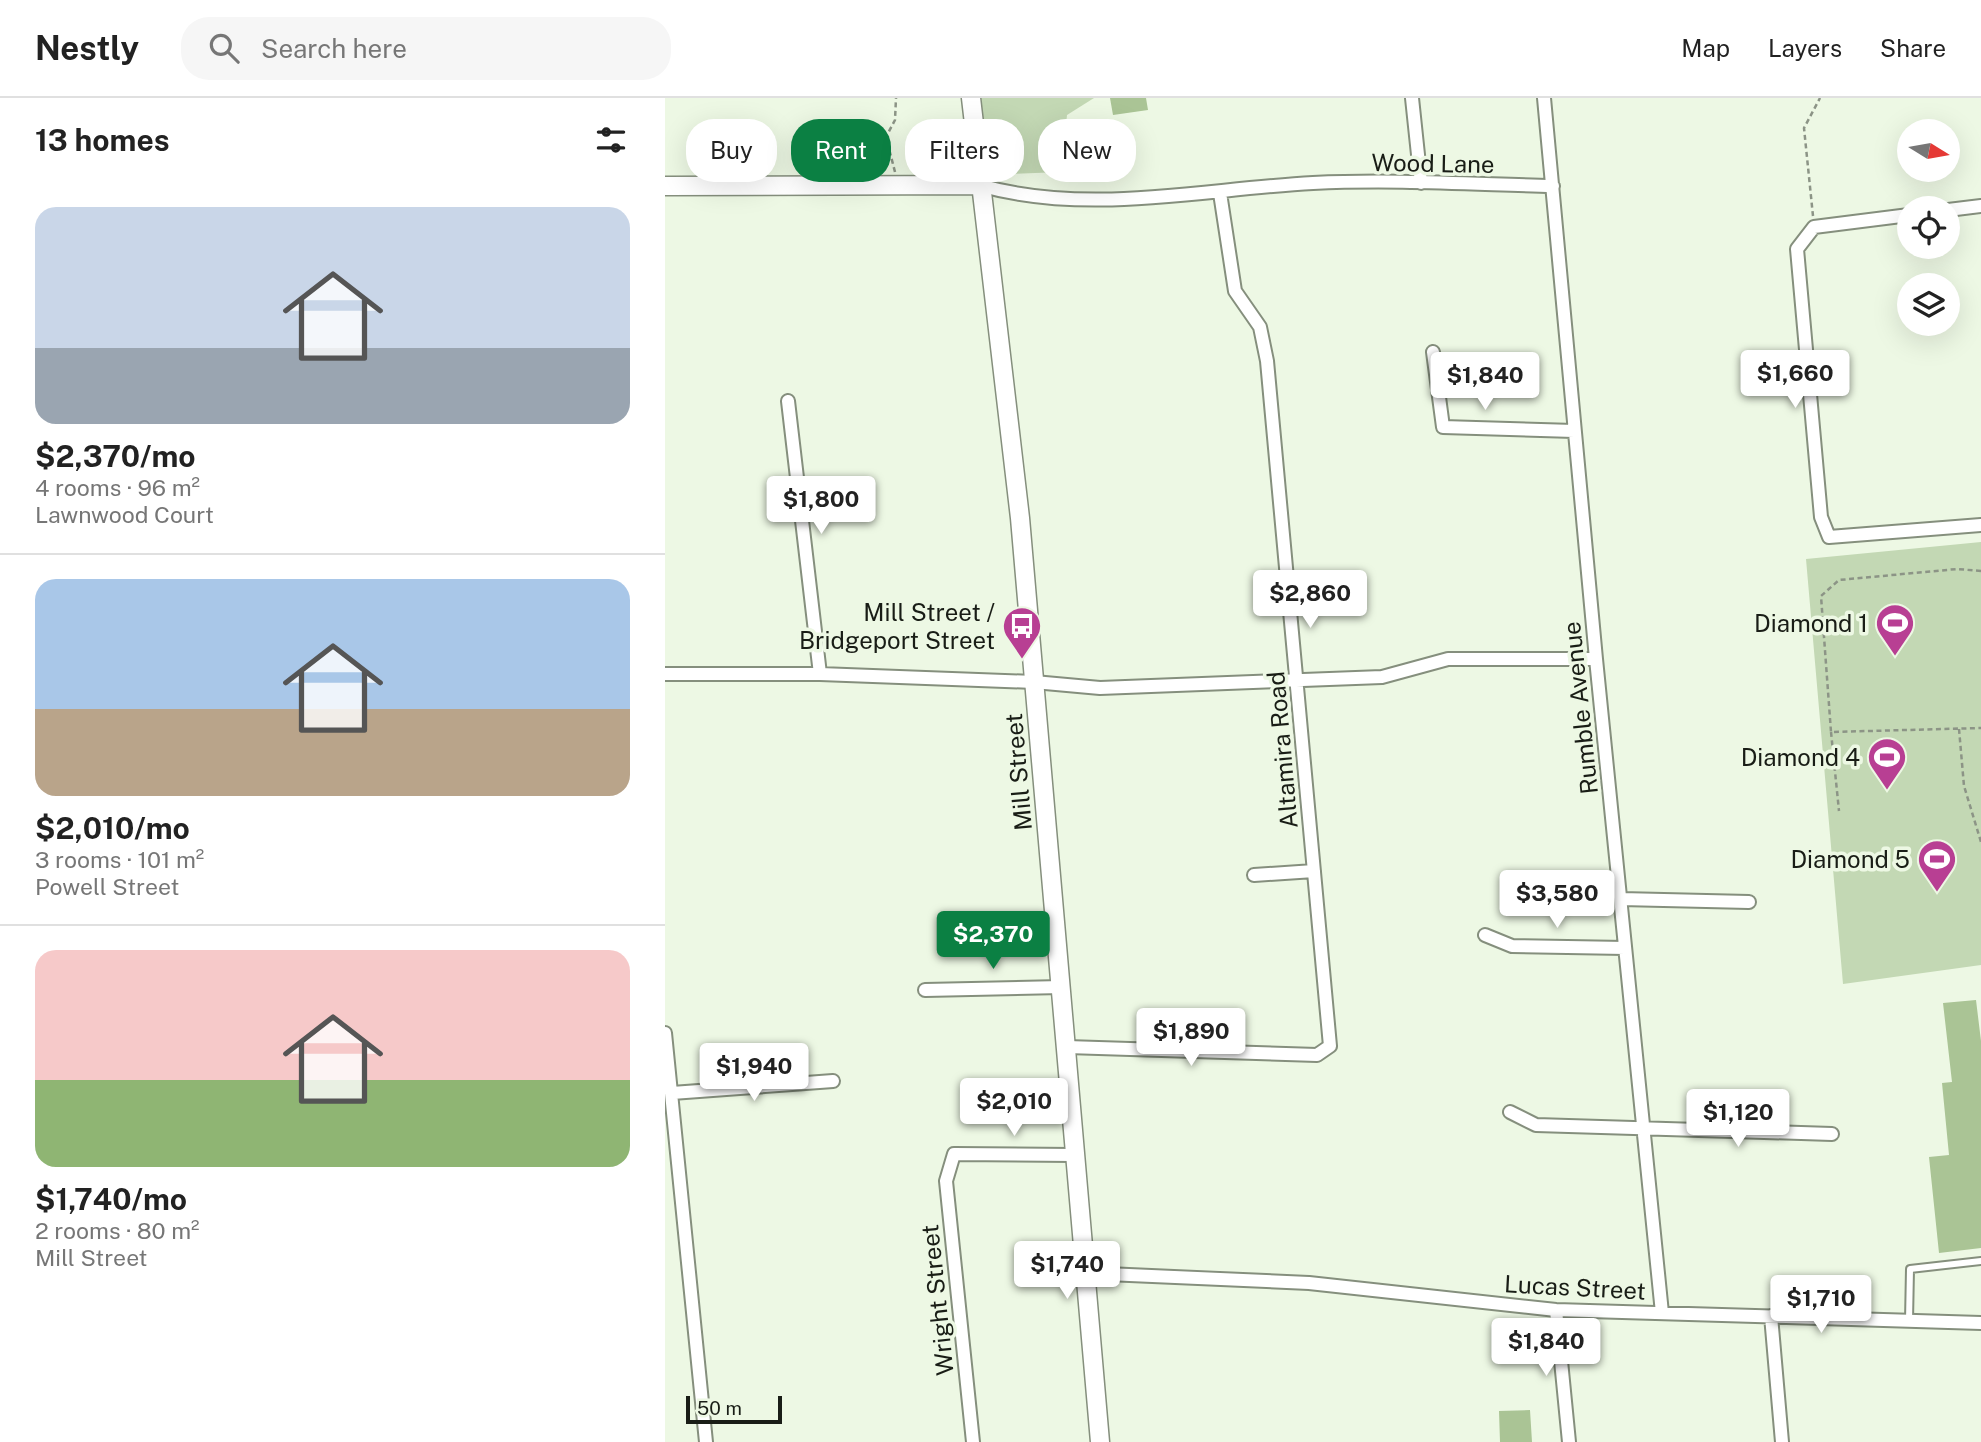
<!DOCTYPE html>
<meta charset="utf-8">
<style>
:root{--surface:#fff;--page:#f6f6f6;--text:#222;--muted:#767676;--line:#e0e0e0;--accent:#0b8043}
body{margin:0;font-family:"Public Sans",sans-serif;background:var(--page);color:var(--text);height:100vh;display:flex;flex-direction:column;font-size:26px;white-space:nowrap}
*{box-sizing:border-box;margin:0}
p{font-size:23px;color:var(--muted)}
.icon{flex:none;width:38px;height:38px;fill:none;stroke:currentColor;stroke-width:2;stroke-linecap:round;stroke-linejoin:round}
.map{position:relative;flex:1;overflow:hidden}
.drawer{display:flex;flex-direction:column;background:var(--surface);width:665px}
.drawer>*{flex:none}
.hud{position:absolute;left:21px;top:21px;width:665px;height:63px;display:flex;gap:14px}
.needle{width:46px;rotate:101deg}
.buttons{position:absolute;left:1232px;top:21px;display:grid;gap:14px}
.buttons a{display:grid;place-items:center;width:63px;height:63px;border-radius:50%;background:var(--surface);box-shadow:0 7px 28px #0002;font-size:35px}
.scale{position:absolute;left:21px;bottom:18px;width:96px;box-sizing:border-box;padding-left:7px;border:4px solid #191d16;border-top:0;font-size:19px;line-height:24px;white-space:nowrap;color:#191d16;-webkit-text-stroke:5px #edf8e4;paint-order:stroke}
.price{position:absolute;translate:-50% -60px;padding:0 16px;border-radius:7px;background:#fff;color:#222;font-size:23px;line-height:46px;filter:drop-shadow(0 2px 4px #0008)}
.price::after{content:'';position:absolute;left:50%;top:42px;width:21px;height:16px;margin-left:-10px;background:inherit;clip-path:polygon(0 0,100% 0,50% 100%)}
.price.active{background:var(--accent);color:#fff}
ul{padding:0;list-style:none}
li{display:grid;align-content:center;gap:14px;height:371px;padding:0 35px}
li+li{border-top:2px solid var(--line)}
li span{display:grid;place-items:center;height:217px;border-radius:21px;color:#555}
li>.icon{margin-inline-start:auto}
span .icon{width:126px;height:126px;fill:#fffc;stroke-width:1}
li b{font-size:30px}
h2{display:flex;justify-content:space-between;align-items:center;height:84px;padding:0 35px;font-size:30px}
.chip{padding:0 24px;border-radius:28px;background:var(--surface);box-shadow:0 7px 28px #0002;font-size:24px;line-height:63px}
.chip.active{background:var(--accent);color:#fff}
header{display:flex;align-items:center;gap:42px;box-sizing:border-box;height:98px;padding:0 35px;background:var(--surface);border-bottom:2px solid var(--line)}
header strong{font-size:33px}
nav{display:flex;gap:38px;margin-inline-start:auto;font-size:24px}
.search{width:490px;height:63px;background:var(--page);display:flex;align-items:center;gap:18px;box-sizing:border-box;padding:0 24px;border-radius:28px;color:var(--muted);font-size:26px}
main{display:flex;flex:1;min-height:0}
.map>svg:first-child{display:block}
.green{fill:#c3d8b4}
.building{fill:#aac495}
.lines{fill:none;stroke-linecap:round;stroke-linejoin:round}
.lane-casing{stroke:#858f7d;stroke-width:10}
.street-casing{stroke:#858f7d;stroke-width:16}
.secondary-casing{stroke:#858f7d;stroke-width:21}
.path{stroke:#8c9486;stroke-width:2.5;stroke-dasharray:5 3.5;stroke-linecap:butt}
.lane{stroke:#fff;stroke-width:6}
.street{stroke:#fff;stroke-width:12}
.secondary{stroke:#fff;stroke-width:18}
.labels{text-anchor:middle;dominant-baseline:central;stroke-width:7;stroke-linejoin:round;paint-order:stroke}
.street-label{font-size:24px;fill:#191d16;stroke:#edf8e4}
.poi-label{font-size:24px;fill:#191d16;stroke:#edf8e4;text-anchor:end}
</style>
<header>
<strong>Nestly</strong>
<div class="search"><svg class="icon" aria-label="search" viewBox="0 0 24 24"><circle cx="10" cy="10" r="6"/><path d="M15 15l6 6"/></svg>Search here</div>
<nav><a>Map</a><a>Layers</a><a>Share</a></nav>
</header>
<main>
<section class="drawer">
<h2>13 homes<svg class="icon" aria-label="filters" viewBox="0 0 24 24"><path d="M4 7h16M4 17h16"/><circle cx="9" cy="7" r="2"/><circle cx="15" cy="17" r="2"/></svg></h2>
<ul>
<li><span style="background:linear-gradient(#c9d6e8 65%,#9aa5b1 0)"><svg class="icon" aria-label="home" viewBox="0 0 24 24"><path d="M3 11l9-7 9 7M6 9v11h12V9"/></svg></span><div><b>$2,370/mo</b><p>4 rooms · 96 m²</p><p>Lawnwood Court</p></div></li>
<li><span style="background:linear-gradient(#a9c7e8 60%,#b9a48a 0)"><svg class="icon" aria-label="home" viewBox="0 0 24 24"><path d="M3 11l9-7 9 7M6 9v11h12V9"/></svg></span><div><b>$2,010/mo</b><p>3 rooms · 101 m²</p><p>Powell Street</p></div></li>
<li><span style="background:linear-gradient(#f6c9c9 60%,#8fb573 0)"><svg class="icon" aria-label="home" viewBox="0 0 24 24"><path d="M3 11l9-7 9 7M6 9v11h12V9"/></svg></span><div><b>$1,740/mo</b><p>2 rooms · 80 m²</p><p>Mill Street</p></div></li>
</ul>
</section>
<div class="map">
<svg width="1316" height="1344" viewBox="0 0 1316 1344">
<rect width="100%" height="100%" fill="#edf8e4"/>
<path class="green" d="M313,0h116l-27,17 -6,57 -51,2 -2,2 -23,-7z
M1316,444v423l-138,19 -37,-425z"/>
<path class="building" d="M445,0h36l2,12 -35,5z
M1311,902l5,41v207l-42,5 -10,-96 20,-2 -7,-72 10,-1 -9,-79z
M865,1312l2,32h-32l-1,-31z"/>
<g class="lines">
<g class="lane-casing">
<path id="lane" d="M1244,1223l1,-52 71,-8"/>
</g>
<g class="street-casing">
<path id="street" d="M747,0l9,85
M879,0l52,561 66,654
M314,87c109,31 223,4 334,-2 79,-4 160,1 240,3
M1283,112l33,-4
M1244,117l-95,12 -17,22 24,268 8,20 152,-12
M768,254l10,75 131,4
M123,303l32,273
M0,576h155l214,8 66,6 282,-11 66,-18h148
M589,777l60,-4
M956,801l128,3
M820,837l27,11 113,2
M260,892l137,-3
M0,935l41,409
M402,949l250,8 13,-9 -63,-685 -7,-34 -25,-36 -15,-98
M7,995l161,-12
M845,1014l26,13 296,9
M419,1175l225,10 247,27 425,13
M891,1212l13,132
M1106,1218l11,126
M308,1344l-27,-261 8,-27 119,1"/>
</g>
<g class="secondary-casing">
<path id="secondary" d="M306,0l49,420 80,924
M0,88l314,-1"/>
</g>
<path class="path" d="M230,74l-9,-35 9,-17 1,-22
M1148,118l-9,-88 16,-30
M1316,473l-24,-2 -118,11 -18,16 10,136 150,-4
M1294,631l5,57 17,56
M1166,634l8,79"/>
<use href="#lane" class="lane"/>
<use href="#street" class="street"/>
<use href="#secondary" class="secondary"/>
</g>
<defs>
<g id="stadium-pin" transform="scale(2.0125)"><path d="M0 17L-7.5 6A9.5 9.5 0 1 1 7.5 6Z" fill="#b83f93" stroke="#edf8e4"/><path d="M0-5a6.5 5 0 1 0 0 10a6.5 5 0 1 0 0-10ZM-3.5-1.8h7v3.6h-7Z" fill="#fff"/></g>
<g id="bus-pin" transform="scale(2.0125)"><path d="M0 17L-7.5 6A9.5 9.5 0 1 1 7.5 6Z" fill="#b83f93" stroke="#edf8e4"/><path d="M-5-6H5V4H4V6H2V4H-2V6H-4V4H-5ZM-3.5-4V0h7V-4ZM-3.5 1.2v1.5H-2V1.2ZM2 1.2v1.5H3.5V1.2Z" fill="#fff"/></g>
</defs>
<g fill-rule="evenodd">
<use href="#stadium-pin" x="1230" y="525"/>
<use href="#bus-pin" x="357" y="528"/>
<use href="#stadium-pin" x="1222" y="659"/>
<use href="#stadium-pin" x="1272" y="761"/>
</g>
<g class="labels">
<g class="street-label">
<text transform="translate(768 65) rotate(1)">Wood Lane</text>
<text transform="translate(915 610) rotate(-96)">Rumble Avenue</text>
<text transform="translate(617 652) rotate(-95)">Altamira Road</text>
<text transform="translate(353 674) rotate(-95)">Mill Street</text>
<text transform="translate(910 1189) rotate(3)">Lucas Street</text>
<text transform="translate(272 1202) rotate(-96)">Wright Street</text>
</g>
<g class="poi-label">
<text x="330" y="514">Mill Street /<tspan x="330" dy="28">Bridgeport Street</tspan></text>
<text x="1203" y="525">Diamond 1</text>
<text x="1195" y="659">Diamond 4</text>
<text x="1245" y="761">Diamond 5</text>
</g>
</g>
</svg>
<div class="buttons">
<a><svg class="needle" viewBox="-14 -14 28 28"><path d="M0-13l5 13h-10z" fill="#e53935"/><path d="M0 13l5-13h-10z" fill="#767676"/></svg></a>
<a><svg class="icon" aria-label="locate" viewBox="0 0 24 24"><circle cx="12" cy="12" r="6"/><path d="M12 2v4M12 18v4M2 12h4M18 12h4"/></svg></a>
<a><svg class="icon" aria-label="layers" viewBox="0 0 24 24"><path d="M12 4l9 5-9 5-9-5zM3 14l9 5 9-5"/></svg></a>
</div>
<div class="scale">50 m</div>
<b class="price" style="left:1130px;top:312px">$1,660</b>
<b class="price" style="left:820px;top:314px">$1,840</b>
<b class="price" style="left:156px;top:438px">$1,800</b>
<b class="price" style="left:645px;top:532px">$2,860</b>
<b class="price" style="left:892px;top:832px">$3,580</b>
<b class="price active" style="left:328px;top:873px">$2,370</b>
<b class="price" style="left:526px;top:970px">$1,890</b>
<b class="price" style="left:89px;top:1005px">$1,940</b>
<b class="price" style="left:349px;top:1040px">$2,010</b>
<b class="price" style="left:1073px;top:1051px">$1,120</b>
<b class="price" style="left:402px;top:1203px">$1,740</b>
<b class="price" style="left:1156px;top:1237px">$1,710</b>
<b class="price" style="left:881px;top:1280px">$1,840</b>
<div class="hud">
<a class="chip">Buy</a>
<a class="chip active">Rent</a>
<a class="chip">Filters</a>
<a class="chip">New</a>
</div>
</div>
</main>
